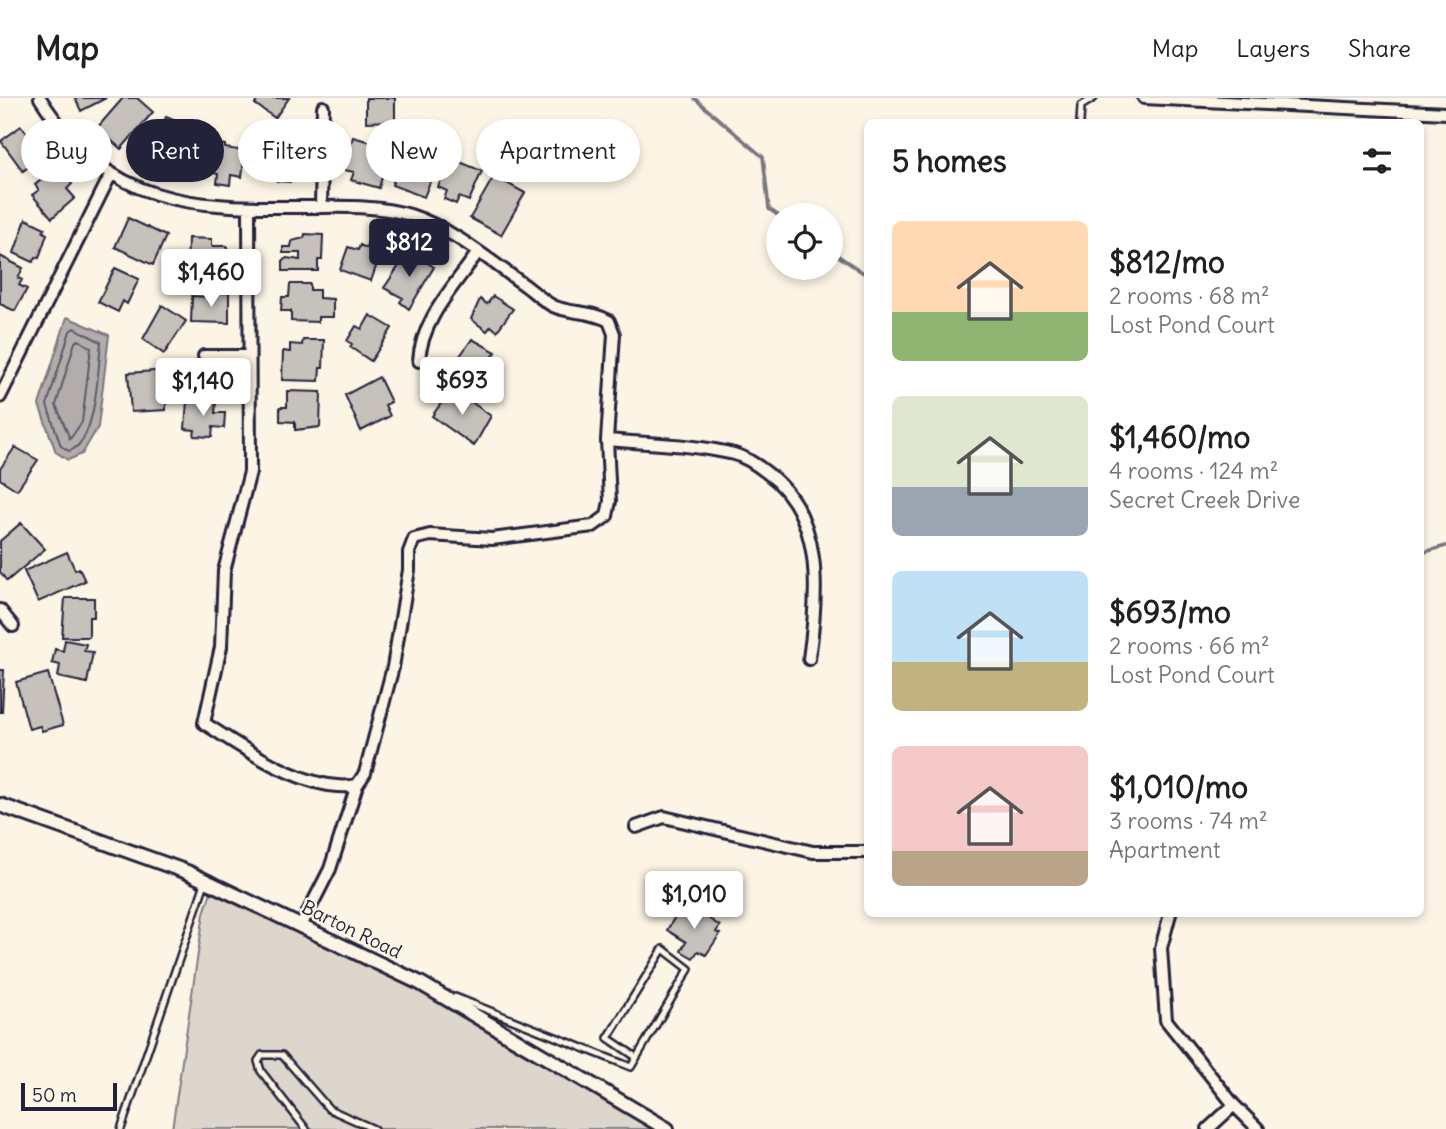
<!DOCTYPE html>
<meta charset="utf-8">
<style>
:root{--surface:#fff;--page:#f6f6f6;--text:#202124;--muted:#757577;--line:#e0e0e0;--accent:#22223b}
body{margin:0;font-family:Delius,sans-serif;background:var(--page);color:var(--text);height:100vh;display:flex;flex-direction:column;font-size:26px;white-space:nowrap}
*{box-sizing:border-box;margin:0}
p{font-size:23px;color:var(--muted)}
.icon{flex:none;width:38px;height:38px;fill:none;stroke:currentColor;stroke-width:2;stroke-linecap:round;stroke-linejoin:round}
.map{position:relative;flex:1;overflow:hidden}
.details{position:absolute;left:864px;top:21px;width:560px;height:798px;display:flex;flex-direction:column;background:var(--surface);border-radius:10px;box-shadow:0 4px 10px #0003}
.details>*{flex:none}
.top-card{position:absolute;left:21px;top:21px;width:665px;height:63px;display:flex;gap:14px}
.buttons{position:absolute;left:766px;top:105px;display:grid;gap:14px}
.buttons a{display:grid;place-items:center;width:77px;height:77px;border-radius:50%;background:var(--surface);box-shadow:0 4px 10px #0003;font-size:35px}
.scale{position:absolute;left:21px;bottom:18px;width:96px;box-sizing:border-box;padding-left:7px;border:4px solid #22223b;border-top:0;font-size:19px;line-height:24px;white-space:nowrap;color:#22223b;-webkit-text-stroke:5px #fcf5e5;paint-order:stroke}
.price{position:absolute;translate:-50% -60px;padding:0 16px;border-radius:7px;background:#fff;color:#222;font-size:23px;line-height:46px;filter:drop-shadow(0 2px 4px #0008)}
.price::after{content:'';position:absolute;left:50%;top:42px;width:21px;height:16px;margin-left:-10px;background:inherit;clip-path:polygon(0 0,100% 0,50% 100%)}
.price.selected{background:var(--accent);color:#fff}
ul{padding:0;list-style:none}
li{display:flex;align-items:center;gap:21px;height:175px;padding:0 28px}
li span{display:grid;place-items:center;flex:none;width:196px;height:140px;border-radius:10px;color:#555}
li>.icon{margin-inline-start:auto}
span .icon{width:84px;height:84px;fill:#fffc;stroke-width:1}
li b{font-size:30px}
h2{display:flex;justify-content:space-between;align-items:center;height:84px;padding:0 28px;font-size:30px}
.pill{padding:0 24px;border-radius:32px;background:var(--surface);box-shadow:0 4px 10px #0003;font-size:24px;line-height:63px}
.pill.selected{background:var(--accent);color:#fff}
header{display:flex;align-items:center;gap:42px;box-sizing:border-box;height:98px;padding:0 35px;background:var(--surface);border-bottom:2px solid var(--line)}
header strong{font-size:33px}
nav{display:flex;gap:38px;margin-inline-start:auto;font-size:24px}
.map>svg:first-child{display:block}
.green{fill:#dcd6cc;stroke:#7f7c84;stroke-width:2}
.water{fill:#b2adab;stroke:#78757e;stroke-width:2}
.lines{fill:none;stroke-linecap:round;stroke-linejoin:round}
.shore{stroke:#5c5a68;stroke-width:2}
.stream{stroke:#78757e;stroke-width:3.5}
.building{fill:#c6c1bb;stroke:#22223b;stroke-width:2}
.service-casing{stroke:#22223b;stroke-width:10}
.minor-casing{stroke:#22223b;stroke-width:16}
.tertiary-casing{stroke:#22223b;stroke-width:18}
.service{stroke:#fcf5e5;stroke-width:5}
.minor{stroke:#fcf5e5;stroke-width:10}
.tertiary{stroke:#fcf5e5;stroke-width:12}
.labels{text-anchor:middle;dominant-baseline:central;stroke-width:5;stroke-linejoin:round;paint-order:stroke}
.street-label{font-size:19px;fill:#22223b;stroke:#fcf5e5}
</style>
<header>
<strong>Map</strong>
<nav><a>Map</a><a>Layers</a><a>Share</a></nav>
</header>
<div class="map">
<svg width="1446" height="1031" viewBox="0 0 1446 1031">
<rect width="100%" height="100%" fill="#fcf5e5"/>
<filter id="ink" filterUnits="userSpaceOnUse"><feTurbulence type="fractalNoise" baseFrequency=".0143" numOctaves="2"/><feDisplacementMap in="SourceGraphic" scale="14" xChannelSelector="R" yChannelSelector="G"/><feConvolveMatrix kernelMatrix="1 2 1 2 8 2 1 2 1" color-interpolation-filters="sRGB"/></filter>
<g filter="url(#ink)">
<path class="green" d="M212,791l204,98 244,142h-488l32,-216z"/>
<path class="water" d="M67,219l42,18 -11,92 -16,27 -14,6 -12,-8 -17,-47z"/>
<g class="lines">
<path class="shore" d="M74,230l27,14c-3,26 -4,101 -32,109l-8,-5 -14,-41 23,-74z
M79,242l12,8 -9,74 -12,17 -14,-34 19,-63z"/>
<path class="stream" d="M694,0l69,59 6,52 10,7
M831,153l37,25
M1421,455l25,-7"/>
</g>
<path class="building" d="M75,0h31l-25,13z
M123,0h14l16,14 -32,37 -24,-21z
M259,0h30l-14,20 -20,-14z
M366,0h29v23l-29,1z
M166,19l32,13 -22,44 -30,-14z
M21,28l24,28 -22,17 -22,-30z
M353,39l25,7 -1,4 12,3 -10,37 -28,-8 3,-8 -10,-2z
M410,40l13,5 -2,8 8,3 1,-4 11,4 -17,43 -32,-12z
M271,44l37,1 -1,32h-17v7l-13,-1 1,-13h-8z
M217,46l8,1v3l20,3 -3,26 -11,-2 -1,10 -13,-2 1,-9 -10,-2 2,-18h6z
M455,62l27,11 -13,30 -10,-4 -3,7 -12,-5 3,-8 -9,-4 8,-20 5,2z
M52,73l7,8 5,-5 8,10 -5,5 8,9 -23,20 -20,-23 7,-5 -4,-5z
M494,78l31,17 -24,42 -31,-17z
M128,120l38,18 -13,29 -38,-18z
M26,121l19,9 -2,4 4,2 -8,24 -3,-1 -3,5 -19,-9z
M305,136l18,1 -1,25h-4v11h-35v-11l4,-2 13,2v-7h-17v-6h8l1,-6 12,-3z
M188,140l24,1v7h15l-1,12h-6v18l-33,-1z
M368,143l10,4 -5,14 5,2 -7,20 -31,-11 8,-23 10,3 2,-5 6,3z
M409,153l25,16 -25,42 -9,-7 3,-4 -19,-10z
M0,158l23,12 -5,10 4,2 -3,5 8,4 -12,22 -15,-7z
M115,170l24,11 -12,25 -4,-3 -5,11 -20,-10z
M290,186h20v6h9v8l14,1v18h-15v5l-27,-1v-10h-10l1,-14h7z
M210,195h19v30l-38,-1 1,-26 17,1z
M493,198l20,13 -16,22 -6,-5 -4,5 -16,-12 9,-20 7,5z
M162,207l24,16 -22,33 -21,-15z
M370,217l22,13 -21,33 -21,-14 2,-3 -5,-3 9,-15 6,3z
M472,241l24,13 -22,31 -22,-16z
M303,242h21l-1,28h-3l-1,13 -37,-1 1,-29 7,1v-8l12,1z
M167,272l-1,40 -35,2 -3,-39z
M379,279l12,25 -6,3 5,11 -29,15 -16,-36z
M452,290l39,28 -17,30 -42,-30z
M287,293l34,1 -1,35 -25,3v-8l-15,-1v-14h7z
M187,302l29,2 -1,11h10l-1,15 -11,-1 -1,10 -18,-1 1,-6 -10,-1z
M15,349l23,13 -21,30 -17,-11v-10z
M21,425l24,26 -38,32 -7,-9v-31z
M67,454l8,18 4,-2 6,13 -47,21 -14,-31z
M65,500h29v19h-5v20h-27z
M65,542l21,4 -2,7 9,1 -6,31 -29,-6 2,-12 -8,-2 3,-14 8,2z
M0,572h4l-2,42h-2z
M48,575l15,52 -21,6 -2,-5 -11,3 -13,-47z
M684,804l36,24 -4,6 4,2 -14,21 -8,-4 -5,7 -12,-7 5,-9 -19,-12z"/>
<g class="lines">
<g class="service-casing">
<path id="service" d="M1080,24l1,-16 13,-8
M455,899l176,70 58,-98 -26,-20 -55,89 28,19
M121,1031l85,-249
M306,1031l-45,-58 -3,-10 4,-6h20l47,54 45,20"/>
</g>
<g class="minor-casing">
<path id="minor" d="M40,0c70,110 151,110 269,109 34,0 68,-2 101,8 41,13 78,44 113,69 10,7 20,17 30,22 17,8 37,4 56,15l5,13 -7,106 3,61 -3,15 -14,10 -101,13 -62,-4 -16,4 -5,13v18l-16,97 -28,106 -8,12c-46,10 -115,-37 -153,-62l17,-76 3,-76 26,-99 -1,-265
M1144,0l302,15
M321,109l2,-100
M204,258h44
M419,263c2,-41 37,-77 59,-109
M0,299l111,-223
M607,342c42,4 86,4 127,14 11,3 23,11 32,18 59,42 52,124 43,187
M0,512l13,16
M636,729l28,-10 149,35h55
M1170,816l-9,34 5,72 68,85 24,24
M301,828l29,-57 27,-84
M1208,1031l26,-24"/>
</g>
<g class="tertiary-casing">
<path id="tertiary" d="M0,707l187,67 233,111 247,146"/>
</g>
<use href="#service" class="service"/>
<use href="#minor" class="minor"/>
<use href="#tertiary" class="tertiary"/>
</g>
</g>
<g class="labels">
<g class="street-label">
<text transform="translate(352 831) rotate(26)">Barton Road</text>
</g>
</g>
</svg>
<div class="buttons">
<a><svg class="icon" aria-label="locate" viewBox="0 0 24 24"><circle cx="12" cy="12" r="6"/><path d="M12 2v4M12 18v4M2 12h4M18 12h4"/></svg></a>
</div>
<div class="scale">50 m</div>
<b class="price selected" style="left:409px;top:181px">$812</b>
<b class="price" style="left:211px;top:211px">$1,460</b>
<b class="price" style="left:462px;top:319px">$693</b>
<b class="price" style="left:203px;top:320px">$1,140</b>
<b class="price" style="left:694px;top:833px">$1,010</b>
<div class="top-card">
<a class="pill">Buy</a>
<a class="pill selected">Rent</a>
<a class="pill">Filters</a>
<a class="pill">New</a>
<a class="pill">Apartment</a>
</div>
<section class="details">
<h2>5 homes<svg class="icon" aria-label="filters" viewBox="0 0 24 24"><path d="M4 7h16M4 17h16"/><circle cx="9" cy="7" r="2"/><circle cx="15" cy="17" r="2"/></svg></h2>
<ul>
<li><span style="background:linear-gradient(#ffd9b3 65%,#8fb573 0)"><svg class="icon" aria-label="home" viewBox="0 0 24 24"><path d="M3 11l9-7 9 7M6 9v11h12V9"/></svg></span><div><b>$812/mo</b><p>2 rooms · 68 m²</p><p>Lost Pond Court</p></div></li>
<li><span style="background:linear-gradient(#dfe7d0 65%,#9aa5b1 0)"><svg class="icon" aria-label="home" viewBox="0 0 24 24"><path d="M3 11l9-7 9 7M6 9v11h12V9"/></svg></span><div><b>$1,460/mo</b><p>4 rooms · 124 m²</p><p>Secret Creek Drive</p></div></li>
<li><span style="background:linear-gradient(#bfe0f5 65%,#c2b280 0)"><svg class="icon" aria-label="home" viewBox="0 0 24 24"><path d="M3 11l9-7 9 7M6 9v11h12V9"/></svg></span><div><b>$693/mo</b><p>2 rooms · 66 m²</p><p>Lost Pond Court</p></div></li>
<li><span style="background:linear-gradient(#f6c9c9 75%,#b9a48a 0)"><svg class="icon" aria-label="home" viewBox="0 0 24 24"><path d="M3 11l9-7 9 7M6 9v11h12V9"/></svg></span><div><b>$1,010/mo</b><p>3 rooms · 74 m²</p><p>Apartment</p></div></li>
</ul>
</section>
</div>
